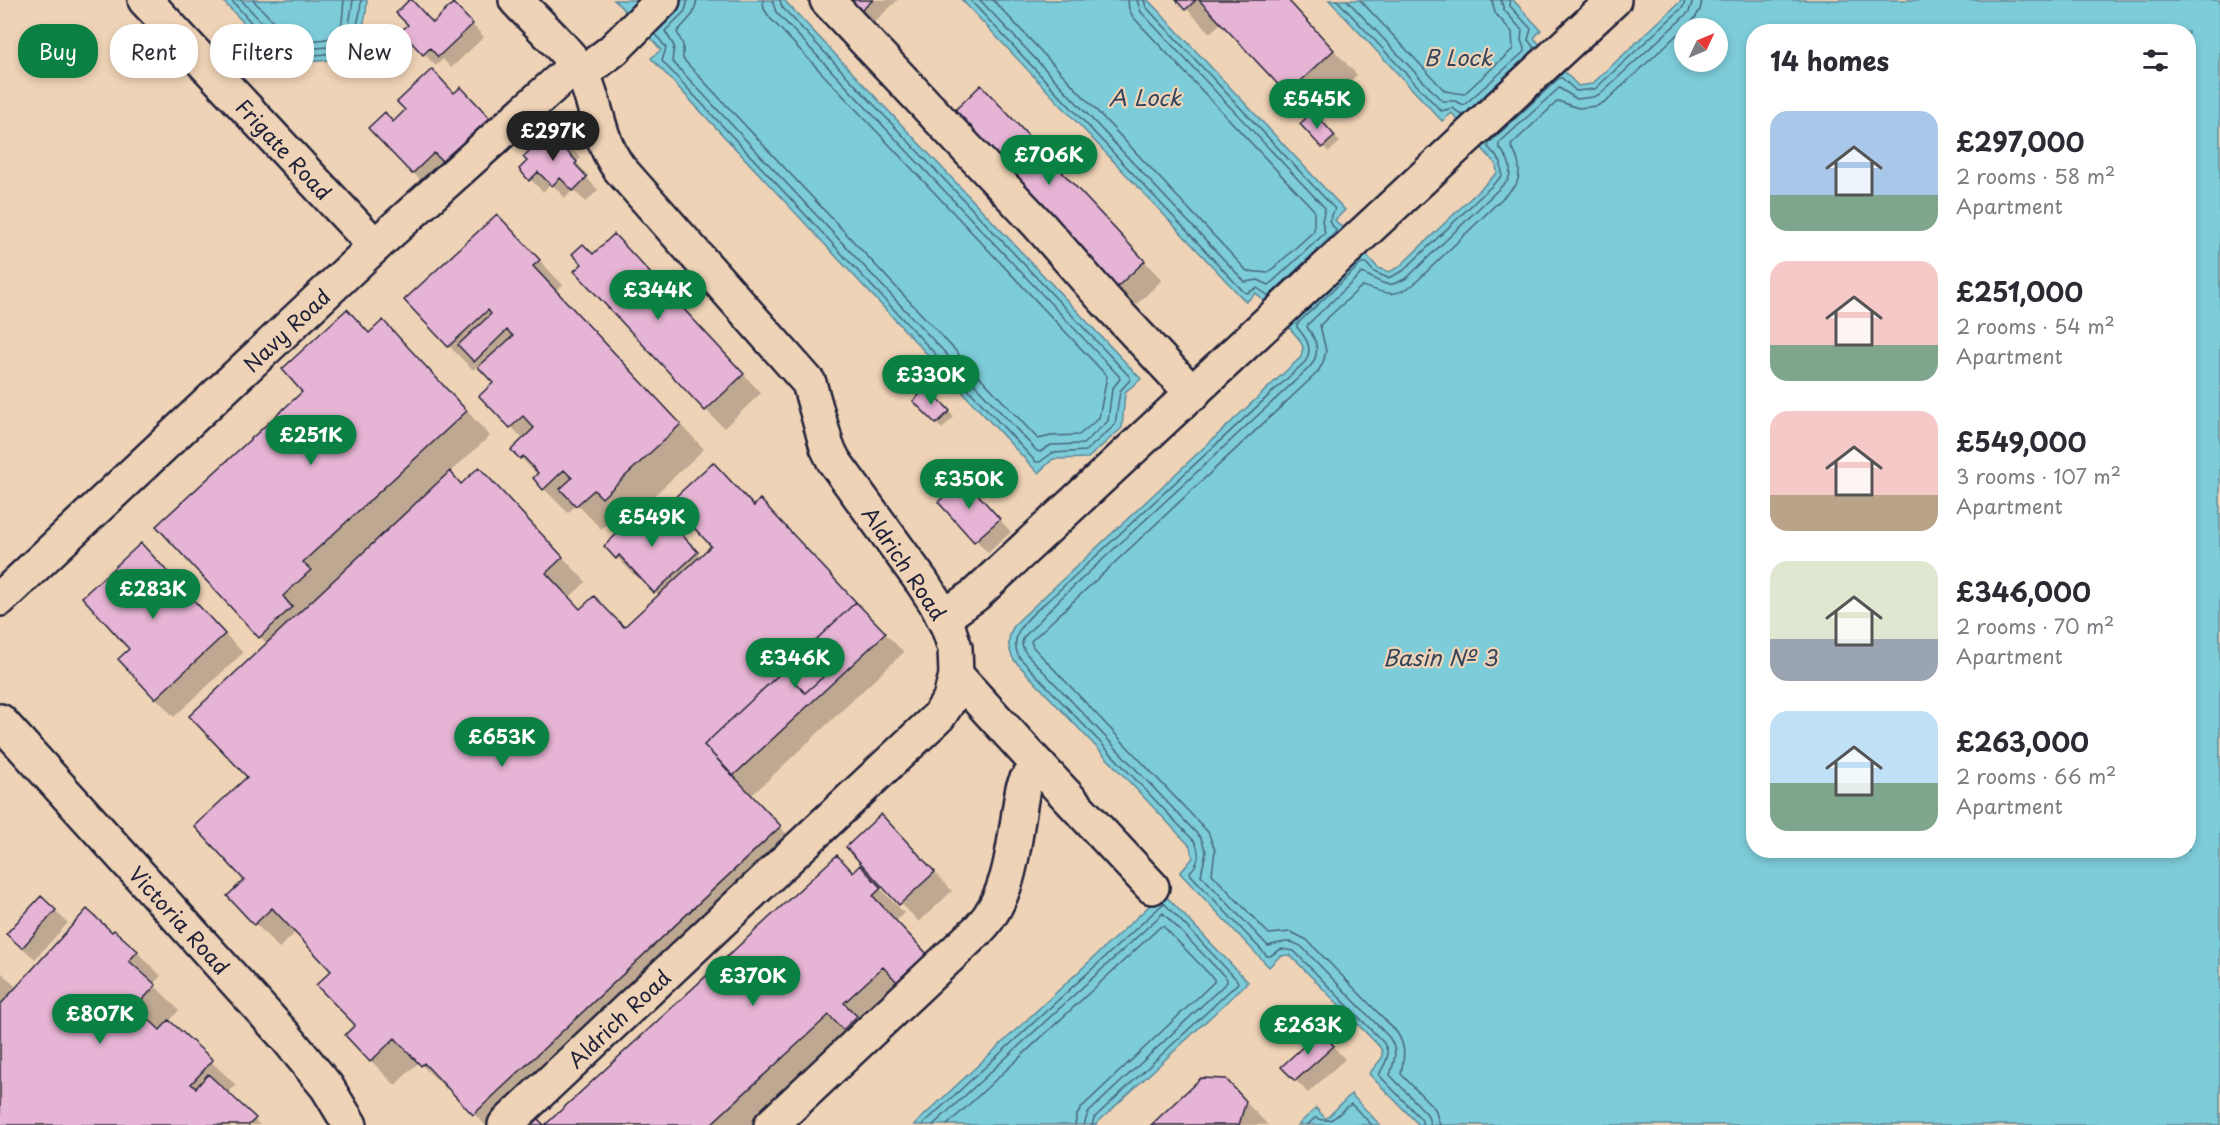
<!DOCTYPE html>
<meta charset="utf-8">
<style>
:root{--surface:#fff;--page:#f2f2f3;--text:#2b2b33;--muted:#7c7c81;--accent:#0b8043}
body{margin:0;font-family:"Playpen Sans",sans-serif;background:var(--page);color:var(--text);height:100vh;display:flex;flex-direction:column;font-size:22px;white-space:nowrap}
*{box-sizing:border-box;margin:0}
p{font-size:20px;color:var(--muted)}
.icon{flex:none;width:33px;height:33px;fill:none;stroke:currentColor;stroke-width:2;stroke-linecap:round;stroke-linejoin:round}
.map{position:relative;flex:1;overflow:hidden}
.drawer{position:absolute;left:1746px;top:24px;width:450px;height:834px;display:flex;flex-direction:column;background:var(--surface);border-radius:24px;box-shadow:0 3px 9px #0003}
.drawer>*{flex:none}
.banner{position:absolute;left:18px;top:24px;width:570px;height:54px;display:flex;gap:12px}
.needle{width:39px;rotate:46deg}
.controls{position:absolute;left:1674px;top:18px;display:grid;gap:12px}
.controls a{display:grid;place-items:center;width:54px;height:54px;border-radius:50%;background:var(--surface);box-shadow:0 3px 9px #0003;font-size:30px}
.price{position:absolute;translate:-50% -51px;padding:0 14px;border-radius:21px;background:var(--accent);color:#fff;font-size:20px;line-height:39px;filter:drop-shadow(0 2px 3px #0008)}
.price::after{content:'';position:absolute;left:50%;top:36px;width:18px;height:14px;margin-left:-9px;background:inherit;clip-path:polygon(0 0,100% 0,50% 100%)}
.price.current{background:#222;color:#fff}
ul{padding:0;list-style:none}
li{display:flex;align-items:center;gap:18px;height:150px;padding:0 24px}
li span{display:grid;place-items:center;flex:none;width:168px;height:120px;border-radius:18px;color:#555}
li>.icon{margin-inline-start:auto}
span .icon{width:72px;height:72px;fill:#fffc;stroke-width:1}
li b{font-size:26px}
h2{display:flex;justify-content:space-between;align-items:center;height:72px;padding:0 24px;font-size:26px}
.chip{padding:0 21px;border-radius:24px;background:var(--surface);box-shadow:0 3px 9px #0003;font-size:21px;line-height:54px}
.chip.current{background:var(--accent);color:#fff}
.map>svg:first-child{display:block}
.water{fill:#7dccd9;stroke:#59889a;stroke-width:1.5;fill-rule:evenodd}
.shadow{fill:#0003}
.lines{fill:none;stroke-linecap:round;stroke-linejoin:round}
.shore{stroke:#46667a;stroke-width:1.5}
.building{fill:#e6b4d4;stroke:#22223b;stroke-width:1.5;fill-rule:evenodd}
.minor-casing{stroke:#22223b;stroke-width:38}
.minor{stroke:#efd3b6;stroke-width:33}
.labels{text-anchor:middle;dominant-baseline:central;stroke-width:4.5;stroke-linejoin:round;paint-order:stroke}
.street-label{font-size:21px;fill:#22223b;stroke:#efd3b6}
.water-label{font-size:22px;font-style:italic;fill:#34445b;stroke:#efd3b6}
</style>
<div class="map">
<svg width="2220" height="1125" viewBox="0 0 2220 1125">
<rect width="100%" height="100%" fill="#efd3b6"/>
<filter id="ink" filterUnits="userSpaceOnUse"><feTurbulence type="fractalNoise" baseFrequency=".0167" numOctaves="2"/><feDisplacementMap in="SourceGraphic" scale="12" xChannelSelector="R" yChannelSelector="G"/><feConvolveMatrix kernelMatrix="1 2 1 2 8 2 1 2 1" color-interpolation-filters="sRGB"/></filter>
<g filter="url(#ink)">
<path class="water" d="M222,0h145l-1,13 -6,26 8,8 -20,18 -6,-7c-26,5 -54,6 -76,-12z
M614,0h33l-17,16z
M676,0h108l357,379 -16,13 -3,36 -34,30 -35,1 -15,14 -387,-415 10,-8 -16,-19z
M962,0h186l197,210 -10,10 11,12 -79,73 -11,-12 -10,9z
M1329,0h184l28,30 -7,8 12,13 -83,75 -11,-13 -10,8z
M1682,0h538v1125h-801l-50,-51 13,-16v-7l-3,-5 -89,-91 -10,1 -11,11 -89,-94 13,-15 -3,-12 -176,-186c-8,-14 -7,-26 3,-38l284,-265 2,-10 -4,-8 -12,-14 77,-73 14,16 11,4 10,-5 98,-94 -1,-9 -18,-20 83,-76 17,18 14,-2zM1684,28h34v34h-34zM1754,32h434v818h-434z
M1163,893l85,89 -153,143h-181z
M1351,1094l29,31h-82l18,-17 10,11z"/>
<path class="shadow" d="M848,0h50l-26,24z
M1178,0h110l69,75 -43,40 26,27 -11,10 -27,-28 8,-8 -88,-94 -12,11z
M466,18l18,19 -33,31 -8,-9 -7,7 -12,-12 9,-30z
M455,95l24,12 28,30 -75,54 -19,-18 -19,-50 13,-12z
M999,106l163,174 -26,25 -18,-19z
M553,130l28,28 -5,4 12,13 -2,2 12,13 -12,12 -13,-12 -8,8 -14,-15 -8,9 -22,-22z
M520,240l43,45 -7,6 148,158 -77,72 -8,-8 -18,16 -24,-25 -9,9 -24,-24 -6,-14 -25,-25 11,-10 -42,-44 13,-13 -16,-18 -6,5 -24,-24z
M632,255l129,138 -37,35 -18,-18 -113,-154z
M370,334l37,12 83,90 -41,37 13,13 41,7 83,89 -17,16 12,12 44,19 34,-33 -22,-23 -2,3 -29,-30 63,-23 32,34 54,-50 149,145 -153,144 52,55 -291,274h-27l-37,-38 -2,2 -27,-27 -24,23 -24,-24 -38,-90 -37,-39 -17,16 -50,-52 17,-16 3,-103 19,-133 -8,-7z
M927,390l27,27 -12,12 -27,-28z
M976,493l35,39 -23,21 -47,-51z
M159,563l84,90 -69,64 -18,-19 -25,-49z
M900,835l52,56 -33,31 -71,-74z
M860,867l44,46 -8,8 55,59 -28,26 -16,-15 -147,134h-213z
M41,898l27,25 -33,36 -15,-13z
M137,952l24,24 -8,8 26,26 -10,12 67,63 -9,9 33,31h-260v-154l17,17z
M1332,1045l13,14 -37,34 -25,-26z
M1225,1081l43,44h-115z"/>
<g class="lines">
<path class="shore" d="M231,0c24,25 43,57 82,55 11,0 26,-5 36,0l8,-6 -3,-11 6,-26 1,-12
M241,0c39,41 44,56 105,44l7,-44
M253,0c27,28 41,50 84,36l5,-14 2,-22
M688,0l-3,11 -20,20 9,15 -2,15 365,390 3,1 11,-7 32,-1 25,-23 4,-32 8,-10 -1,-3 -343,-364 -4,-12
M697,0l-4,14 -16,18 6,13v14l355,380 13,-3 28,-1 20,-17 8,-42 -337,-358 -6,-9 -1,-9
M970,0l274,292 3,1 10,-5 12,8 66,-63 1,-3 -7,-9 6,-12 -189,-202 -2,-7
M980,0l265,282 13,-2 11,5 56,-52 -3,-12 3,-13 -184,-196 -4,-12
M993,0l254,271 21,2 46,-42v-21l-181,-193 -4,-8 -1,-9
M1337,0l104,111 12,-3 10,8
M1347,0l95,101h13l9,4 61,-54 -4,-11 1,-10 -18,-20 -3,-10
M1360,0l85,91 19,3 49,-45 -1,-17 -17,-19 -3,-13
M1509,0l1,6 21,23 -3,11 7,9
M655,33l11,15 -4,13 374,401h4l12,-9 34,-2 29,-26 5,-34 10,-11v-3l-348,-370 -2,-7
M922,1125l242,-222 73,77 1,3 -144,135 -2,7
M933,1125l230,-212 64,66v3l-139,131 -4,12
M947,1125l213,-198 3,-1 51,53v3l-132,125 -5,8 -2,10
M1307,1125l8,-7c20,7 20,-3 36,-14l21,21
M1423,1125l-2,-6 -42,-44c5,-12 14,-18 4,-33l-89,-91 -13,-2 -11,7h-3l-76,-81 -1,-3c9,-9 11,-18 5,-30l-176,-185c-14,-26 18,-46 35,-62l251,-233c9,-14 1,-24 -8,-35v-3l65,-61h4l8,9 14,6 15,-7 99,-95 -1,-14 -13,-15 1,-4 70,-65h3l14,13 19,-2 88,-82 2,-7
M1431,1125l-4,-11 -37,-39c4,-14 9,-23 -1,-38l-87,-90c-13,-9 -22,-4 -34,-1l-67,-71 5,-23 -5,-14 -176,-186 -3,-7 1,-7 36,-38 251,-233c11,-14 7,-27 -3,-40l1,-3 54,-51c20,8 23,19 46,4l100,-97c6,-13 -1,-23 -9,-33v-4l60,-55 18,11 16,-2 7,-3 89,-82 4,-12
M1440,1125l-5,-16 -34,-35c3,-17 6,-27 -5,-43l-89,-91 -16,-8 -22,2 -57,-60 3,-24 -7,-18 -175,-185 -2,-6 286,-268 6,-10 3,-12 -6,-26 42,-39c23,6 30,14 52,-2l102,-99c6,-13 3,-27 -5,-38l1,-3 46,-43 20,7 19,-2 9,-5 89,-83 5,-8 2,-10"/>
</g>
<path class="building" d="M409,0h3l21,23 20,-20 20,21 -35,33 -8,-9 -7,7 -22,-24 7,-6 -12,-12z
M846,0h27l-14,13z
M1176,0h20l-11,10z
M1199,0h89l46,50 -47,44z
M432,69l22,24 7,-6 29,31 -47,44 -9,-9 -22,21 -44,-46 17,-16 8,10 12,-12 -8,-8z
M981,85l164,176 -28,26 -164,-175z
M1313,111l22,25 -13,12 -22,-24z
M553,128l16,17 -4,4 12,13 -2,2 12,13 -14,14 -13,-13 -8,8 -14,-14 -9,9 -10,-12 8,-8 -4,-4z
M497,214l43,46 -7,6 148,158 -79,74 -8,-8 -18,16 -16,-17 12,-11 -8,-8 -21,20 -10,-12 5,-5 -15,-17 -3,3 -9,-9 23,-22 -11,-12 -13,12 -31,-32 14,-13 -15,-16 35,-31 -6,-6 -33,32 -16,-17 33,-31 -3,-4 -40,37 -44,-47z
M614,234l130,140 -39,37 -131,-140 8,-7 -10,-10 11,-10 10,10z
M347,309l22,24 14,-13 84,91 -164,151 8,8 -28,26 9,11 -33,31 -103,-112 146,-134 -20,-23z
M927,387l23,24 -14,13 -23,-23z
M713,462l41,44 6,-7 96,103 -152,143 77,81 -308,289 -49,-52 -3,3 -26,-28 -25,24 -25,-27 10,-10 -39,-40 15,-14 -59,-63 -18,17 -27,-29 17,-16 -50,-54 53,-49 -58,-61 261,-245 11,13 18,-17 84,90 -17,16 34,36 14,-13 30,31 87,-81 -41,-44z
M964,479l36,40 -26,23 -36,-40z
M651,502l47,50 -44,41 -35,-38 -3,4 -12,-13z
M141,543l84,91 -70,65 -37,-40 11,-10 -47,-52z
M856,602l30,31 -153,143 -29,-31zM807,660l16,17 -18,16 -15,-16z
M807,660l16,17 -18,16 -15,-16z
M881,814l54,58 -36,33 -53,-58z
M837,855l16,17 7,-7 21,23 -8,8 55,59 -30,28 -15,-16 -39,36 13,13 -14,14 -14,-15 -119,110h-165z
M41,896l15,14 -34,38 -16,-14z
M87,909l25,23 2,-2 24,21 -9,10 27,24 -20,22 24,23 9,-10 44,40 -22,24 5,4 12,-14 48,44 -7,7h-249v-120z
M1320,1031l14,15 -39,35 -14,-14z
M1201,1078l25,1 20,22 -7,24h-88z
M534,1115l10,10h-21z"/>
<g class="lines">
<g class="minor-casing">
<g id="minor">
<path id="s1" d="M145,0l230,246"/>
<path d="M827,0l212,225 64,73 90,96"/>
<path d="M582,74l31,-24 50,-50"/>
<path id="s2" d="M0,599l375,-353 201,-181"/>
<path d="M942,615l12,-5 21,-15 639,-595"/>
<path id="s3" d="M0,721l286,316 41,50 23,38"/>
<path d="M1039,766l113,121"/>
<path id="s4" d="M505,1125l434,-409 11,-17 6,-24 -1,-27 -7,-21 -13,-25 -13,-20 -88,-121 -7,-14 -18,-64 -190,-215c-21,-29 -21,-60 -35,-91 -10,-21 -51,-58 -68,-77"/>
<path d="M771,1125l209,-197c34,-36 34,-94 43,-140l3,-7 13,-15 -83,-91"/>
</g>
</g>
<use href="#minor" class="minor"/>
</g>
</g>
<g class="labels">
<g class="street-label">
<text stroke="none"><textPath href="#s1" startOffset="204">Frigate Road</textPath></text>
<text stroke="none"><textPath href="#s2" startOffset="393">Navy Road</textPath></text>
<text transform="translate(905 563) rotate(56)">Aldrich Road</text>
<text stroke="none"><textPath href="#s3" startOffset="268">Victoria Road</textPath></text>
<text stroke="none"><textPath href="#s4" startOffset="156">Aldrich Road</textPath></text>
</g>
<g class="water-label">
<text x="1458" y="56">B Lock</text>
<text x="1145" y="96">A Lock</text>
<text x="1440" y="656">Basin № 3</text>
</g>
</g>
</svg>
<div class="controls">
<a><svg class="needle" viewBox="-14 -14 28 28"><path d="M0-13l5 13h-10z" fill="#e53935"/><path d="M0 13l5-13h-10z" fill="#7c7c81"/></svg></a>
</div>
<b class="price" style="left:1317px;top:130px">£545K</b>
<b class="price current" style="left:553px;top:162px">£297K</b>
<b class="price" style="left:1049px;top:186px">£706K</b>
<b class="price" style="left:658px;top:321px">£344K</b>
<b class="price" style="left:931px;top:406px">£330K</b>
<b class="price" style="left:311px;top:466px">£251K</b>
<b class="price" style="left:969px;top:510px">£350K</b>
<b class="price" style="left:652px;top:548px">£549K</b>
<b class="price" style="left:153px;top:620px">£283K</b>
<b class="price" style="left:795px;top:689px">£346K</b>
<b class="price" style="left:502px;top:768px">£653K</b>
<b class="price" style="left:753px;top:1007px">£370K</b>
<b class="price" style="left:100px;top:1045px">£807K</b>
<b class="price" style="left:1308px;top:1056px">£263K</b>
<div class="banner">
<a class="chip current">Buy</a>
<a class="chip">Rent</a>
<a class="chip">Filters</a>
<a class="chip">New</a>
</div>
<section class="drawer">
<h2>14 homes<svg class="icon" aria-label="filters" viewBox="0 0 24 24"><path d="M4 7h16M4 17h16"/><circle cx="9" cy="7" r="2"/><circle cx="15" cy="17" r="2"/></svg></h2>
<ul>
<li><span style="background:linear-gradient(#a9c7e8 70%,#7fa58c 0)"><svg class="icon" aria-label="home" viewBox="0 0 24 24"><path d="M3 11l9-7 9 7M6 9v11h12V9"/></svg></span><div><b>£297,000</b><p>2 rooms · 58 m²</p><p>Apartment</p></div></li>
<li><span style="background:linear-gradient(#f6c9c9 70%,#7fa58c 0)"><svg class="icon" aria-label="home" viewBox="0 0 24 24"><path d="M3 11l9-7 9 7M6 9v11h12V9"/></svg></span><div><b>£251,000</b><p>2 rooms · 54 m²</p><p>Apartment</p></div></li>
<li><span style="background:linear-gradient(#f6c9c9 70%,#b9a48a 0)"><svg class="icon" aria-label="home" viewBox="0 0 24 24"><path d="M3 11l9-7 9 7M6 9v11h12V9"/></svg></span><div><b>£549,000</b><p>3 rooms · 107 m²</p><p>Apartment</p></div></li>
<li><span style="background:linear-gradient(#dfe7d0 65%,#9aa5b1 0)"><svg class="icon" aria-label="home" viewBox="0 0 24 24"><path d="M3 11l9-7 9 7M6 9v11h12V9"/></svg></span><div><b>£346,000</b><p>2 rooms · 70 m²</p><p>Apartment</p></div></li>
<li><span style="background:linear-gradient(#bfe0f5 60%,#7fa58c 0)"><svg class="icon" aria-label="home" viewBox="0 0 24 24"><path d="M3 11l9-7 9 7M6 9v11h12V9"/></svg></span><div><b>£263,000</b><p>2 rooms · 66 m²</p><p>Apartment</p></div></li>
</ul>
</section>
</div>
